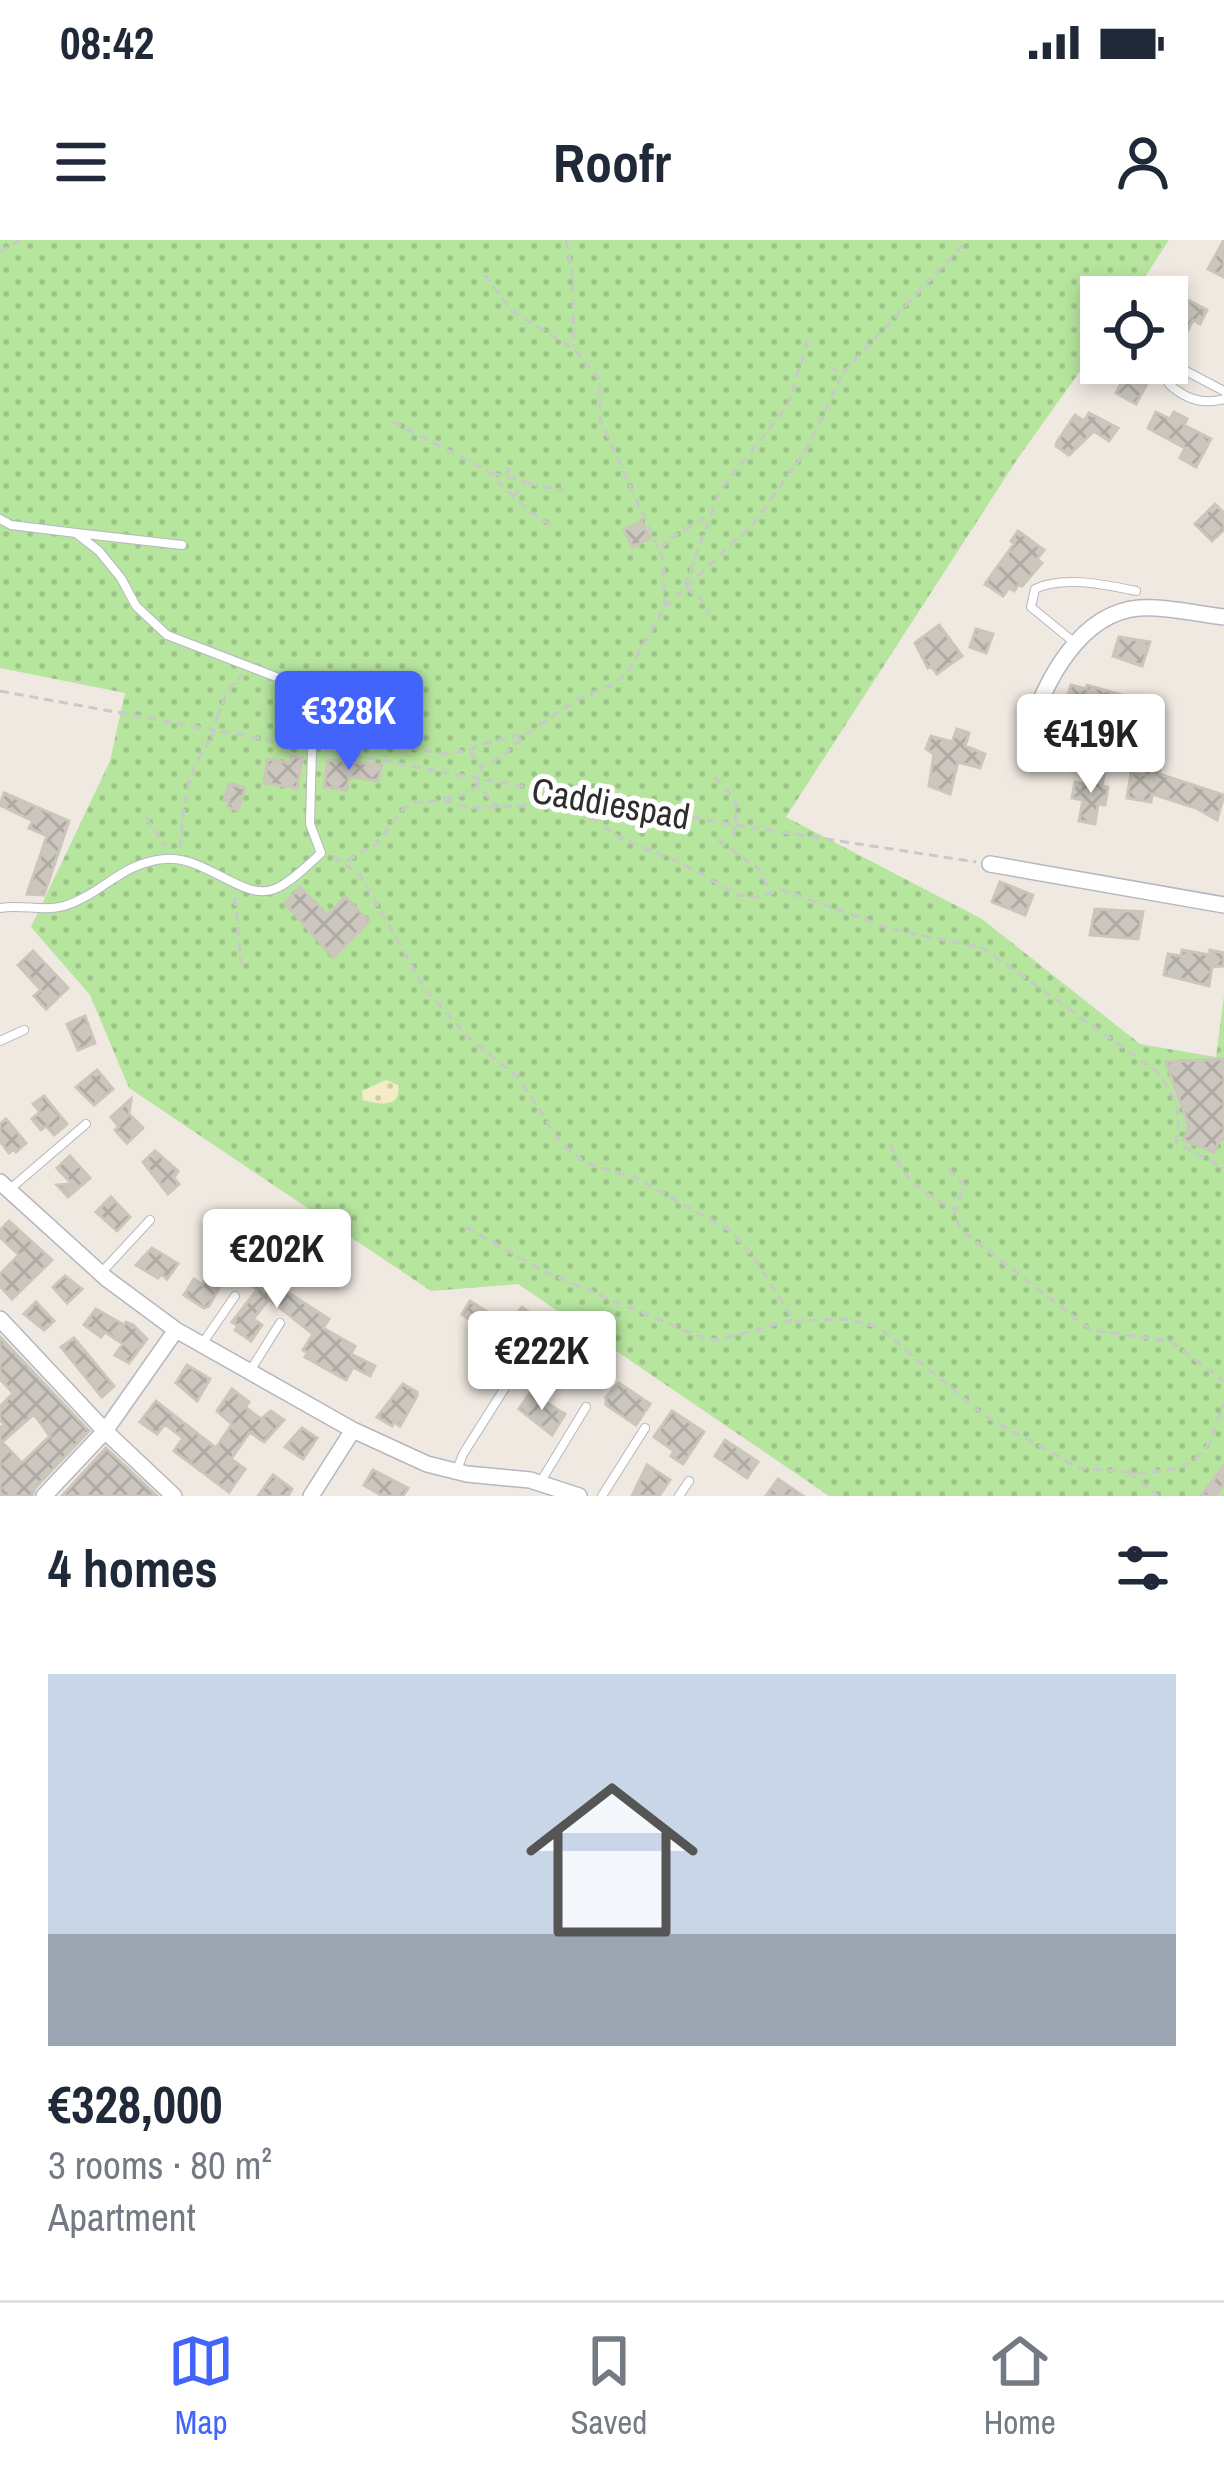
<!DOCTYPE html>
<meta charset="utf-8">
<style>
:root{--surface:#fff;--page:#f6f6f7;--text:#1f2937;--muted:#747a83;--line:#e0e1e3;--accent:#4264fb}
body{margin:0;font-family:"Archivo Narrow",sans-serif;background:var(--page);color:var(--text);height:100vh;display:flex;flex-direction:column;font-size:45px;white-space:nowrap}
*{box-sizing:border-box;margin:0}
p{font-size:39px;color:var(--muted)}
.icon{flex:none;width:66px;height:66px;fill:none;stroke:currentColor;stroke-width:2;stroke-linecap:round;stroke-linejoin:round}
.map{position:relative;height:1256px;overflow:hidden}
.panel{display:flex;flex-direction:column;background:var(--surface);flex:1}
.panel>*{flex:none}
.tools{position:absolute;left:1080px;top:36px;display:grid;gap:24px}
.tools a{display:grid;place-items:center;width:108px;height:108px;border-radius:0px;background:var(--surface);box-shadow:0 6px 18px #0003;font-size:60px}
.price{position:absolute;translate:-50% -102px;padding:0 27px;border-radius:12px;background:#fff;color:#222;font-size:39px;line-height:78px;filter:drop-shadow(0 3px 6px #0008)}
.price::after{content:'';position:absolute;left:50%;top:72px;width:36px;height:27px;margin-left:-18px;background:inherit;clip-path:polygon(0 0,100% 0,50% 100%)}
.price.current{background:var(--accent);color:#fff}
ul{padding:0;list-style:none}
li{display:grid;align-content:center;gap:24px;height:636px;padding:0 48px}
li span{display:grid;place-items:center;height:372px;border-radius:0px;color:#555}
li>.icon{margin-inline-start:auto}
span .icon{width:216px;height:216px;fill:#fffc;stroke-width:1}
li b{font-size:51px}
h2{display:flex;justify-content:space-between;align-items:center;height:144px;padding:0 48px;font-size:51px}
.status{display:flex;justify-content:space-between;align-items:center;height:84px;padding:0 60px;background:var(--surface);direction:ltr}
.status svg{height:33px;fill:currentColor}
header{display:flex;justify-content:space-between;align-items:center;height:156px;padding:0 48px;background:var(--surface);font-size:54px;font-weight:800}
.tabs{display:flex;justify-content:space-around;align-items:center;height:168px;border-top:3px solid var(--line);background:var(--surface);font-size:33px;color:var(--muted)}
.tabs a{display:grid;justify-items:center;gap:6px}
.tabs .current{color:var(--accent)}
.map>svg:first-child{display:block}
.grass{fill:url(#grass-dots)}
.sand{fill:url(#sand-dots)}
.building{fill:url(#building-cross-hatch);stroke:#cbc5ba;stroke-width:3;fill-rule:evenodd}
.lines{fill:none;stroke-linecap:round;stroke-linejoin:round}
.lane-casing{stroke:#b4b7c1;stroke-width:10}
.street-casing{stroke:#b4b7c1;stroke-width:18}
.path{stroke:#c9c9c9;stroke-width:3;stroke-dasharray:9 6;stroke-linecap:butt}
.lane{stroke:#fff;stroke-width:8}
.street{stroke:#fff;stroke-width:15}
.path-bridge{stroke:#c9c9c9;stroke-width:3;stroke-dasharray:9 6;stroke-linecap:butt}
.labels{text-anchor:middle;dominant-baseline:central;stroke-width:10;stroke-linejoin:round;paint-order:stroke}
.street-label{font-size:36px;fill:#2e2e2e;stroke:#fff}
</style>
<div class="status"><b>08:42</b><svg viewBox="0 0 49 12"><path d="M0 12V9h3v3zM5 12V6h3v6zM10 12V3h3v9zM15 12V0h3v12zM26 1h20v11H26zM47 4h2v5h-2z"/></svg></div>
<header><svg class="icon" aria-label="menu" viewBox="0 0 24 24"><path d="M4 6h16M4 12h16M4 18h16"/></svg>Roofr<svg class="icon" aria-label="person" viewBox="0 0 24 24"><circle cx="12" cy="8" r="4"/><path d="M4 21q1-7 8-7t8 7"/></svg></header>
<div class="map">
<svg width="1224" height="1256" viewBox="0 0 1224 1256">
<defs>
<pattern id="grass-dots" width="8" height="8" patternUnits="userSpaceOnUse" patternTransform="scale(3)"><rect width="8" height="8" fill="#b6e59e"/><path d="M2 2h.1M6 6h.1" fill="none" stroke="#9dc588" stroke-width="1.8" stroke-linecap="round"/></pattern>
<pattern id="sand-dots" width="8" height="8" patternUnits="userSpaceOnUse" patternTransform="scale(3)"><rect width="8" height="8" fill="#f3ecc5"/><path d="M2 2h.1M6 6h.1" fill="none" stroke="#d1cbaa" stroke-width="1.8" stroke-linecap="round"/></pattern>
<pattern id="building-cross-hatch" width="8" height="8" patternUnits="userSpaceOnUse" patternTransform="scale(3)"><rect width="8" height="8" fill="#cbc7bf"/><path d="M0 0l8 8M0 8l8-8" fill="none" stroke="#afaba4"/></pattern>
</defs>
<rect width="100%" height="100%" fill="#efe9e1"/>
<path class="grass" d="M0,0h1169l-37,57h-31v45l-83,116 -232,359 196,102 158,125 76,13 8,-61v500h-395l-311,-212 -87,7 -302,-203 -39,-93 -59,-68 79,-166 15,-68 -125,-25z"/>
<path class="sand" d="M386,840l12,5c4,23 -19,20 -35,15l-1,-9z"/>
<path class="building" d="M1224,0v37l-16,-8z
M1180,56l27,14 -7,14 -7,-4 -9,18 -17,-9z
M1132,123h20l-4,7 5,2 -17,32 -20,-11z
M1156,172l14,7 4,-7 13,7 -3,6 27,14 -15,28 -16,-9 5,-10 -37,-20z
M1089,173l29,15 -9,13 -15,-10 -25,24 -13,-9 1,-4 18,-27 9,6z
M1215,264l9,9v17l-12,11 -17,-17z
M641,281l9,17 -17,9 -9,-17z
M1018,291l26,19 -7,9 5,4 -20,23 -3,-2 -5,7 -5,-3 -6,8 -18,-12 29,-40 -3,-3z
M939,385l23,31 -25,18 -6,-8 -3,2 -13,-25z
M976,389l17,5 -7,19 -16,-6z
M1119,397l31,5 -8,24 -29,-10z
M1071,445l15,4 1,-4 49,14 -5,17 -27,-9 -1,4 -20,-5 -2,7 -12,-4 3,-10 -5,-1z
M957,489l12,4 -4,13 20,8 -5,14 -22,-6 -8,32 -21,-8 5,-32 -8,-5 5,-13 21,6z
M291,516l11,2 -5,30 -33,-5 4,-24 22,4z
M328,520l54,5 -4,16 -29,-5 -2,14 -23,-3z
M1147,524l13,2 -1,8 65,21 -7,25 -21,-12 -44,-14 -1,8 -24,-4 4,-25 14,2z
M1086,531l18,3 -2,12 6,1 -3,18 -7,-1 -3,20 -16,-3 4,-21 -11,-2 3,-16 9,2z
M229,544l16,4 -7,22 -11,-3 2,-6 -5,-1z
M4,553l65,28 -25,74 -17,-1 20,-58 -18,-8 4,-7 -33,-16z
M1000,642l33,13 -8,20 -33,-13z
M300,647l28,28 17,-18 24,24 -36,36 -48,-54z
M1095,669l48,3 -5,27 -48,-4z
M1182,710l28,5v-5l14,3v13l-12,1 -3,19 -45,-11 4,-21 13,2z
M33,711l35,37 -22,21 -12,-13 7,-6 -23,-25z
M85,776l10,27 -17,7 -11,-26z
M1224,819v80l-5,2 -5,11 -30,-12 5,-14 -23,-64z
M97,830l16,19 -19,16 -18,-18z
M44,856l23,28 -13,11 -8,-9 -5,4 -9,-11 8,-7 -7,-8z
M131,859l-2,15 14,14 -16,15 -12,-13 4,-3 -8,-10z
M6,879l20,24 -10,9 -3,-3 -4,4 -9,-12v-17z
M155,911l23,20 -4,7 5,6 -11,10 -25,-32z
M70,916l20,22 -22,19 -11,-12 15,-1 -15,-16z
M111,957l19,20 -13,14 -21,-19z
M9,981l43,39 -40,39 -12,-13v-12l19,-19 -19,-18v-7z
M221,997l34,22 -3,4 35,29 42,27 -6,9 32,18 -4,8 24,12 -5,10 -17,-9 -7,13 -41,-23 3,-4 -5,-3 10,-16 -44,-35 -16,20 9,6 -11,16 -16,-11 3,-4 -6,-4 25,-32 -5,-4 5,-7 -19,-15 -6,9 -4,-2 -19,35 -5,2 -20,-13 10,-16 8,6 15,-23 -8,-7z
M152,1008l26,16 -11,15 -6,-5 -3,4 -22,-13z
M65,1036l17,13 -15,14 -14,-16z
M470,1061l33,21 2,-3 6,3 11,-15 12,9 -30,40 -11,-8 6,-7 -37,-27z
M36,1062l18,19 -10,9 -20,-16z
M96,1069l28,16 2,-3 7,3 14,14 -18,24 -14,-8 8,-11 -18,-12 -4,5 -17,-12z
M0,1097l89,94 -54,57 -3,8h-32v-68l4,-4 -4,-4v-13l13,-14 -13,-14zM34,1174l16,22 -28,27 -20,-21z
M74,1098l40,48 -12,11 -41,-50z
M575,1098l35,23 -12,18 -34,-25z
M187,1125l23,14 -13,22 -21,-18z
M619,1143l31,21 -14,21 -30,-20v-8z
M403,1144l14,8v4l-17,30 -6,-4 -2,4 -15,-9z
M232,1149l17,13 -4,5 16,12 10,-8 13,9 -20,22 -14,-10 -19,27 14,10 -16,23 -55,-41 9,-13 -18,-14 -8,10 -17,-12 16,-21 60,47 16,-24 -15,-13z
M530,1153l35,21 -13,21 -33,-26z
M672,1171l32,21 -21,32 -12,-8 3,-5 -20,-14z
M302,1188l15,10 -14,21 -18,-12z
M725,1200l33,22 -11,16 -32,-22z
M106,1208l51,48h-95z
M647,1225l23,15 -11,16h-27z
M1224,1226v18l-9,12h-14z
M373,1230l35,18 -5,8h-21l-18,-11z
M273,1235l19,14 -4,7h-30z
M778,1239l25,17h-37z"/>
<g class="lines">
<g class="lane-casing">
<path id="lane" d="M1224,151l-42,-22 -14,8 1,7c16,15 34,21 55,15
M0,279l11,6 65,8
M182,305l-106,-12 23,18 22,27 15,28 31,29 138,53 11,12 3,13
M1075,403l-44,-36 4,-18c27,-14 72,-4 101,2
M1042,466l31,33 48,13
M0,668c22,-4 43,4 64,-2 37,-11 57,-43 100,-47 43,-4 80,45 113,29 15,-7 31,-23 44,-35l-11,-29 2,-76
M0,801l24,-11
M10,949l76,-65
M102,1032l48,-52
M202,1104l33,-48
M250,1131l30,-48
M457,1230l6,-16 45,-71
M541,1241l45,-74
M602,1256l43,-68
M679,1256l10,-15"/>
</g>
<g class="street-casing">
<path id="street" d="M1030,490c15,-49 50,-117 109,-122 26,-2 58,6 85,9
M990,624l234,41
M0,942l107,97 69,51 177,100 74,34 40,10 63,6 49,16
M0,1079l105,112 69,65
M44,1256l61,-65 71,-101
M311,1256l42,-66"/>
</g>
<path class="path" d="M566,0l6,30 2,77
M0,12l20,-12
M830,127l13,6 124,-133
M393,182l92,47 45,43 22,14
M493,233l33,9 -11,13
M506,235l6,-15
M528,243l36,8
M661,309l7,-9 38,-23
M685,346l35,-96 68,-85 21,-69
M686,348l15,11 8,16
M665,367l90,-85 52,-73 36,-76
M0,451l302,55
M326,476l73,29 45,9 26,-4 8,-5 50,-12 50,-34 34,-14 15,-12 38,-66 -2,-48 -63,-140v-39l-26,-31 -62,-38 -27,-36
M217,478l10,-27 15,-16
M313,500l5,-20
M323,510l412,75 241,37
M471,512l10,16 21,-12 23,-20
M715,537l20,22 2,12
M443,559l24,-5 10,-8 22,21
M146,577l19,30
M718,600l41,29 11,22
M180,608c4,-42 5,-77 32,-110
M333,616l27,19 65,114 43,48 51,41 42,66 27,20 49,14 93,53 25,28 39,62 53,-2 31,8 107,89 94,52 64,5 37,-5 14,-7 16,-19 14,-39
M347,621l28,-16 29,-37 10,-5 28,-3 31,8 66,-3 28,4 26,10 27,19 61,25 57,32 17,2 28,-7 109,39 91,19 173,123c20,24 26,42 20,72l48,25
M235,657l6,67
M891,905c15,38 28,45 63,64
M948,929l16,16 -10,30 8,16 129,99 79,11 54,40
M466,987l77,44 162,68c19,4 61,-15 87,-18
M1129,1232l29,24"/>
<use href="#lane" class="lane"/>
<use href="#street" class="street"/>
<path class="path-bridge" d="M212,498l5,-20
M477,546l4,-18
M733,596l4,-25"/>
</g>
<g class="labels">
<g class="street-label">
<text transform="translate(611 563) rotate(10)">Caddiespad</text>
</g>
</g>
</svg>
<div class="tools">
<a><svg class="icon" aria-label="locate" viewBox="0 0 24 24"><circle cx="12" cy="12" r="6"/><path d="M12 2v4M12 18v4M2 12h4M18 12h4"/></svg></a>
</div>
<b class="price current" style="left:349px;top:533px">€328K</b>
<b class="price" style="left:1091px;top:556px">€419K</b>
<b class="price" style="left:277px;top:1071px">€202K</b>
<b class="price" style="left:542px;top:1173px">€222K</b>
</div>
<section class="panel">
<h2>4 homes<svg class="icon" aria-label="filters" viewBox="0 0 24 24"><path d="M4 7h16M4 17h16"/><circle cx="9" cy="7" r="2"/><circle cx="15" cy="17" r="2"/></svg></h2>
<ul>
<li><span style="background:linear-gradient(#c9d6e8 70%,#9aa5b1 0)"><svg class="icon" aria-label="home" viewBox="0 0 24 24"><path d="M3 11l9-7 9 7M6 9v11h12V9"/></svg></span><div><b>€328,000</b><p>3 rooms · 80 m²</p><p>Apartment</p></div></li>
</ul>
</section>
<nav class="tabs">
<a class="current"><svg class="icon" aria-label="map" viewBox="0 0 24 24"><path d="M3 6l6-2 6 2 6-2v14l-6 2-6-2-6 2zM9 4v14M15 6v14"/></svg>Map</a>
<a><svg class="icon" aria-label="saved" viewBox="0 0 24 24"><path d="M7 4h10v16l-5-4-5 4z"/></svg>Saved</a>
<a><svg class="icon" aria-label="home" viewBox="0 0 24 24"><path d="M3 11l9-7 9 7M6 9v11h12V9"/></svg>Home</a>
</nav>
